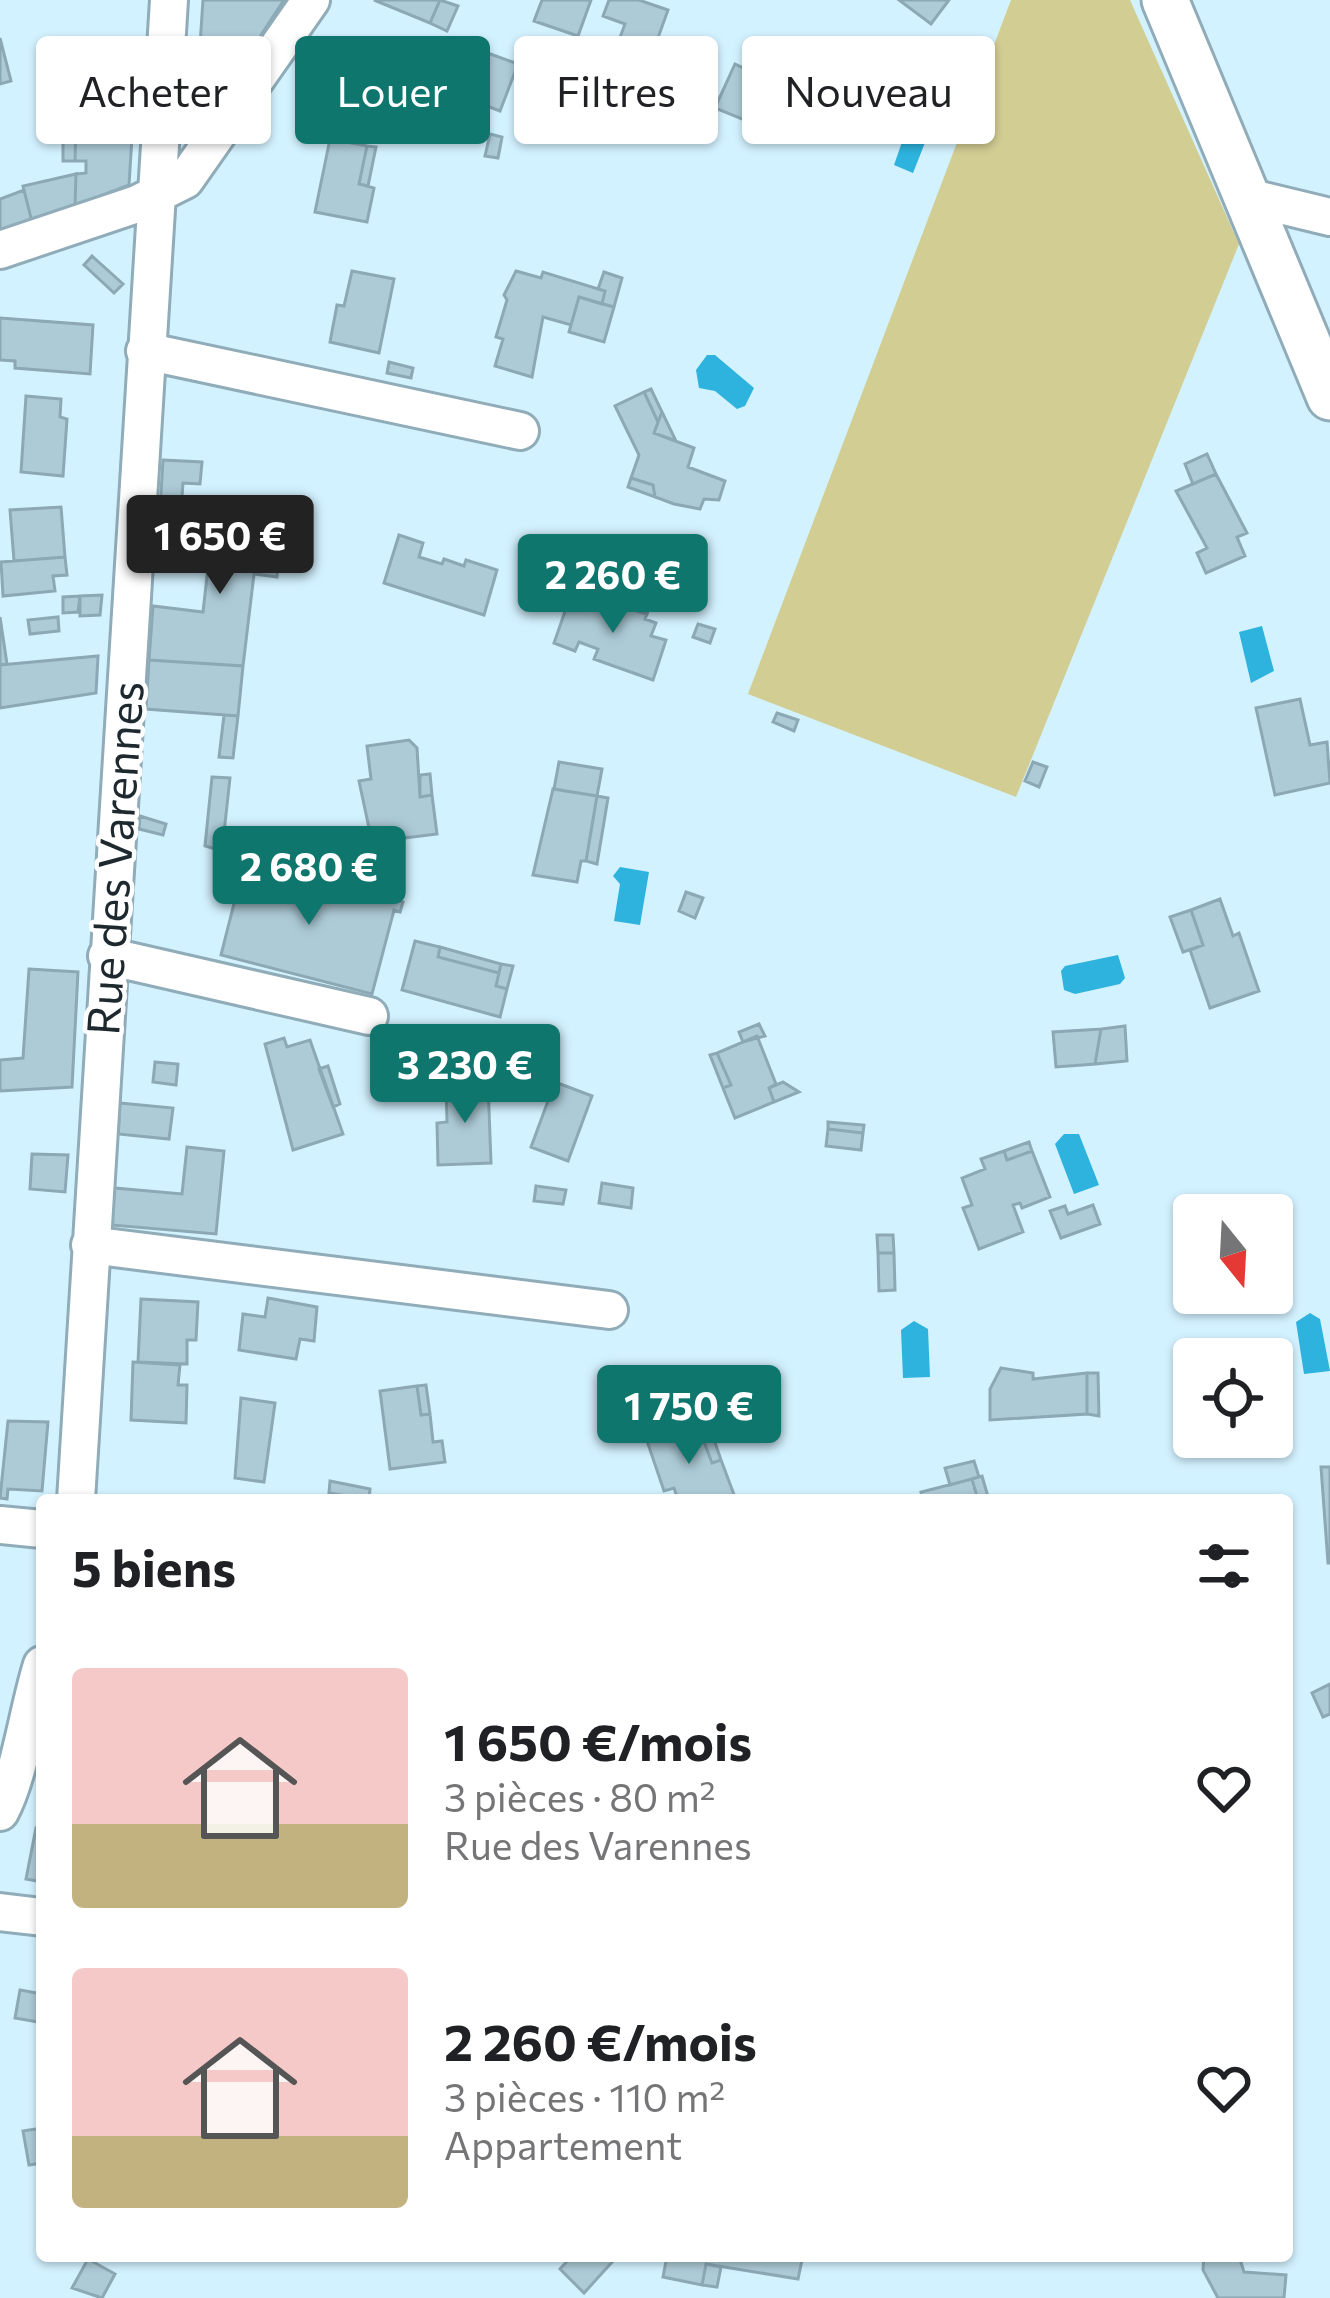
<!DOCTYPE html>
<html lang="fr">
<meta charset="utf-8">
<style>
:root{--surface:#fff;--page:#f2f2f2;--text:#202124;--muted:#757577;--accent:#0f766e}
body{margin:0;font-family:Commissioner,sans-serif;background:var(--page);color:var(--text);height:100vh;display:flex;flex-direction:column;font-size:45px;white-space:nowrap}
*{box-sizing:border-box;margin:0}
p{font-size:39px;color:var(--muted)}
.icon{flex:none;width:66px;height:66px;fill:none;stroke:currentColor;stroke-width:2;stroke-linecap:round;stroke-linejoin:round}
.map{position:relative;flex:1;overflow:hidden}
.panel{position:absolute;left:36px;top:1494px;width:1257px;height:768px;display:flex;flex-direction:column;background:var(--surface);border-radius:12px;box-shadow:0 3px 9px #0004}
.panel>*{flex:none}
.hud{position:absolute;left:36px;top:36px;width:1260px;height:108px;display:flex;gap:24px}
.needle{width:78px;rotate:162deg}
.fabs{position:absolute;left:1173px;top:1194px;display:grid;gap:24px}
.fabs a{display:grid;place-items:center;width:120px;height:120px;border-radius:12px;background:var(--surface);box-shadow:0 3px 9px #0004;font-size:60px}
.price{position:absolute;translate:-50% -102px;padding:0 27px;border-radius:12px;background:var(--accent);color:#fff;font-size:39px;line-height:78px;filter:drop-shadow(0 3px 6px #0008)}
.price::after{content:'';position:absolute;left:50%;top:72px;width:36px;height:27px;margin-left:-18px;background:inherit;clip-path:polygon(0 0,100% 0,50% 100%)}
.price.current{background:#222;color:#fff}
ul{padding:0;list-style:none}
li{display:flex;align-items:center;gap:36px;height:300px;padding:0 36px}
li span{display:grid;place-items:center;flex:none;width:336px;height:240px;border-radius:12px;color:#555}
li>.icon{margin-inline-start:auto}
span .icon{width:144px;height:144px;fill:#fffc;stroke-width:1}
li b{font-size:51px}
h2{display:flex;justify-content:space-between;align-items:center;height:144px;padding:0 36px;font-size:51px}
.tag{padding:0 42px;border-radius:12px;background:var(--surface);box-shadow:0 3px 9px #0004;font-size:42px;line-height:108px}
.tag.current{background:var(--accent);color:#fff}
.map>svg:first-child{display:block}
.green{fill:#d2cd93}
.water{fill:#2db3de}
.building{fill:#adcbd7;stroke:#8ba8b4;stroke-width:3}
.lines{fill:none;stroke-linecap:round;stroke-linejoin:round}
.minor-casing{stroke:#8facb8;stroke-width:42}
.major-casing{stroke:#8facb8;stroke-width:51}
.minor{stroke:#fff;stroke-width:36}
.major{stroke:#fff;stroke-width:45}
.labels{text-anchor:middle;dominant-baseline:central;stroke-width:9;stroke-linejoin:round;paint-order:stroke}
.street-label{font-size:45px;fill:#1d292e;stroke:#fff}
</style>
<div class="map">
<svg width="1330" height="2298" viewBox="0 0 1330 2298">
<rect width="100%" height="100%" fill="#d3f2ff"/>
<path class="green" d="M1011,0h119l109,244 -223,553 -268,-103z"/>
<path class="water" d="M909,122l21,8 -17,43 -19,-8z
M707,355h8l39,33 -9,18 -8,3 -22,-18 -16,-3 -3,-18z
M652,559l47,16 -10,22 -45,-17z
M1262,626l12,45 -23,12 -12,-51z
M620,867l29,5 -9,53 -26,-4 6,-37 -7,-8z
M1118,955l7,23 -5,6 -45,10 -11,-4 -3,-19 4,-5z
M1064,1134h15l20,51 -25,9 -19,-50z
M1310,1313l10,6 10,52 -26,3 -8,-52z
M914,1321l14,8 2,48 -27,1 -2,-48z"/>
<path class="building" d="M203,0h81l-42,64 -43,-4z
M374,0h66l-10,23z
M440,0l18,6 -11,25 -17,-8z
M542,0h49l-13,36 -44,-15z
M609,0h30l29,10 -18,50 -34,-12 9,-24 -22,-8z
M899,0h50l-18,24z
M0,38l11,43 -11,3z
M460,43l58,21 -18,47 -42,-16 5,-12 -16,-7z
M735,64l60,29 7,-2 13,11 10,26 -26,10 -19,-11 -3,6 -62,-25z
M568,68l56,21 -15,43 -57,-20z
M90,120l43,1 -4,64 -54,21 1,-32 10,-1v-12h-11l1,-35h14z
M63,126h13l-1,35h-12z
M490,134l12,3 -4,21 -13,-2z
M330,139l37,7 -8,38 15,4 -7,34 -52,-10z
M367,146l9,1 -8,39 -9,-2z
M76,174l-1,32 -43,16 -9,-36z
M24,190l8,32 -32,12v-35z
M92,256l31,28 -9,9 -30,-28z
M352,271l42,8 -15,74 -49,-11 7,-37 7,1z
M516,271l25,7 2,-6 62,19 -3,13 -23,-7 -8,28 -28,-8 -11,60 -37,-11 8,-27 -7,-2 11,-37 -3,-5z
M604,272l18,6 -8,29 -12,-3 3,-13 -7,-2z
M579,297l35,10 -10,35 -35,-10z
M0,318l93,7 -3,49 -75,-6v-7l-15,-1z
M389,362l24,6 -2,10 -24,-5z
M651,389l11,23 -4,10 -14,-30z
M644,392l14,30 -4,11 40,15 -6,19 37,14 -6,19 -15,-1 -4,10 -26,-5 -19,-7 -2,-12 -22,-7 8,-23 -24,-49z
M26,396l35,3 -1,18 7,2 -4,57 -42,-4z
M662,412l14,29 -22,-8z
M1207,454l9,20 -23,10 -8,-20z
M163,460l39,2 -2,22 -17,-1 -2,28 -21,-1z
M1216,474l31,59 -10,4 8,19 -39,17 -9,-20 10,-5 -31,-57z
M631,478l22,7 2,12 -27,-10z
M61,507l4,50 -51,4 -4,-51z
M214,514l47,5 -1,8 22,3 -5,47 -23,-3 -11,92 -94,-6 4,-54 50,6z
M399,535l24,8 -4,14 23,7 2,-5 20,7 2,-6 31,10 -13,45 -100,-32z
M65,557l2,18 -14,1 2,15 -52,5 -2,-34z
M102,595l-2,20 -20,1v-20z
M621,595l29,10 -3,9 -28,-10z
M80,596l-2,16 -15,1v-16z
M594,599l53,15 -2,5 11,4 -5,13 15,4 -13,40 -59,-21 4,-10 -19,-7 -4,9 -21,-8 15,-43 21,7z
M0,617l7,47 -7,1z
M58,617l1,14 -29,3 -2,-14z
M698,624l17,5 -5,14 -17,-6z
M98,656l-2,37 -96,15v-43z
M149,660l94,6 -5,50 -92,-7z
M1300,699l10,46 17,-3 3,41 -55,12 -19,-87z
M777,713l21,7 -4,11 -21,-9z
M224,715l14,1 -5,42 -14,-1z
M409,740l8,8 3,49 12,-2 5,39 -65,8 -13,-61 12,-2 -4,-33z
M559,762l43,7 -5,27 -43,-7z
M1033,762l14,5 -8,20 -14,-6z
M430,774l2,21 -12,2v-22z
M212,777l18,1 -8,73 -17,-5z
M553,789l44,7 -11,65h-5l-4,21 -44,-7z
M597,796l11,2 -11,66 -11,-3z
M140,816l26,8 -3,11 -24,-6z
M245,860l66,17 -2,7 38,11 2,-8 54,15 -3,10 -6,-2 -22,84 -151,-39z
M311,877l38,10 -2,8 -38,-11z
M686,892l17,6 -8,20 -16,-7z
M1220,899l13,37 6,-3 20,58 -49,17 -20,-58 13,-5 -12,-35z
M1191,910l12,35 -20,7 -13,-35z
M415,941l25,6 -2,10 61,16 -3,13 11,3 -7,28 -98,-27z
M440,947l61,17 -2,9 -61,-16z
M501,964l12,2 -6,23 -11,-3z
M29,969l49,3 -6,115 -72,4v-31l23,-2z
M759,1024l6,12 -22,6 -4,-10z
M1125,1026l2,35 -32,3 6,-35z
M1101,1029l-6,35 -39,3 -3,-35z
M757,1036l19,48 -7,4 5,14 -39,16 -12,-30 8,-3 -14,-32z
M284,1038l3,9 23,-7 33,94 -50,16 -28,-106z
M717,1053l14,32 -8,3 -13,-33z
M155,1062l23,2 -2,21 -23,-3z
M328,1066l12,38 -7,3 -14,-38z
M555,1082l37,14 -24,65 -37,-14z
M783,1082l16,10 -25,10 -5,-14z
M488,1083l3,80 -53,2 -1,-42 10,-1 -1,-38z
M120,1103l53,5 -4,31 -51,-5z
M828,1122l36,3 -1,8 -35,-4z
M828,1129l35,4 -2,17 -35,-4z
M1029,1142l3,9 -25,9 -3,-9z
M187,1147l37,4 -8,83 -105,-9 3,-37 68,6z
M1004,1151l3,9 25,-9 18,46 -28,11 -2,-5 -7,2 10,27 -44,17 -16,-41 9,-3 -10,-27 23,-9 -4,-10z
M32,1154l36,1 -3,37 -35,-3z
M602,1183l31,5 -2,20 -32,-5z
M536,1186l30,4 -3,14 -29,-3z
M1093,1205l7,19 -39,14 -11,-27 15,-5 3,8z
M877,1235h16l1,18h-16z
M878,1253h16l1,37 -16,1z
M268,1298l49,9 -3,34 -14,-2 -4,20 -57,-9 4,-36 22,3z
M141,1299l57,3 -2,38h-9v24l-49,-2z
M133,1362l47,3 -2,20h9l-1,38 -55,-3z
M1001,1368l32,5v6l54,-6v41l-97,6v-31z
M1087,1373h11l1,43 -12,-2z
M426,1385l4,29 -9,1 -4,-29z
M417,1386l4,29 9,-1 3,28 9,-1 3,21 -55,7 -10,-78z
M241,1398l34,5 -11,79 -29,-4z
M707,1419l14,41 -9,3 -15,-40z
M8,1421l40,1 -6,69 -34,-2 -1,10 -7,-1z
M697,1423l15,40 9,-3 15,40h-58l-4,-12 -10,3 -17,-50z
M974,1461l5,16 -29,8 -5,-17z
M1321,1467h9v96h-2z
M982,1476l7,24h-11l-6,-21z
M972,1479l6,21h-55l-2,-8z
M330,1481l40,8 -1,11 -40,-7z
M1330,1684v30l-7,3 -11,-24z
M36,1828l6,1v53l-16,-3z
M20,1990l22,4 -4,28 -23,-4z
M42,2128v35l-13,2 -6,-34z
M572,2256h36l5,5 -29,32 -24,-24z
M667,2256h126l9,4 -4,19 -92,-15 -4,21 -39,-8z
M1204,2256h35l5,16 42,3 -2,23h-66l-15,-28z
M88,2259l27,15 -13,24 -30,-10z
M706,2264l15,3 -4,20 -15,-2z"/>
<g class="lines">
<g class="minor-casing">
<path id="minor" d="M1243,196l87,21
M0,250l137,-46 48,-24 126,-180
M145,351l375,80
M107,956l262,60
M90,1245l519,65
M76,1500l93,-1500
M0,1525l42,4
M0,1812c20,-37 28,-103 42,-147
M0,1912l42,5"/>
</g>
<g class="major-casing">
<path id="major" d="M1165,0l165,397"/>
</g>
<use href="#minor" class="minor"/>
<use href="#major" class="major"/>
</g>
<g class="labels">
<g class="street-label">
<text transform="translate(113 858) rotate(-86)">Rue des Varennes</text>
</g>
</g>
</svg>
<div class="fabs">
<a><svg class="needle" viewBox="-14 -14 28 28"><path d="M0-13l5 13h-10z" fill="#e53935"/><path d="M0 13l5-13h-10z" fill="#757577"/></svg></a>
<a><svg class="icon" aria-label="locate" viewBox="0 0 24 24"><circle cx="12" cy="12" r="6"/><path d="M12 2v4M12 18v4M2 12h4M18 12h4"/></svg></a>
</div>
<b class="price current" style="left:220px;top:597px">1 650 €</b>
<b class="price" style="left:613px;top:636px">2 260 €</b>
<b class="price" style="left:309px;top:928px">2 680 €</b>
<b class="price" style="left:465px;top:1126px">3 230 €</b>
<b class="price" style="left:689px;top:1467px">1 750 €</b>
<div class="hud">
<a class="tag">Acheter</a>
<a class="tag current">Louer</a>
<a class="tag">Filtres</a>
<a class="tag">Nouveau</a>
</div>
<section class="panel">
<h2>5 biens<svg class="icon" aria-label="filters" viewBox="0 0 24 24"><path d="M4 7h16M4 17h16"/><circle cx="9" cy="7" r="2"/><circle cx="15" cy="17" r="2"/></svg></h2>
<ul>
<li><span style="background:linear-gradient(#f6c9c9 65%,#c2b280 0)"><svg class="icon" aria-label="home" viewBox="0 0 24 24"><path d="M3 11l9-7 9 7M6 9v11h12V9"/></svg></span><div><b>1 650 €/mois</b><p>3 pièces · 80 m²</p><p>Rue des Varennes</p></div><svg class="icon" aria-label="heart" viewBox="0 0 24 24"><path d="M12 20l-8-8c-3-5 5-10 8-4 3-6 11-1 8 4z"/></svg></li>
<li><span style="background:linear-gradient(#f6c9c9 70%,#c2b280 0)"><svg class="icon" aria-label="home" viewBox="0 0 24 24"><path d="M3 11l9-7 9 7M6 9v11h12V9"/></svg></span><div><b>2 260 €/mois</b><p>3 pièces · 110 m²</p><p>Appartement</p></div><svg class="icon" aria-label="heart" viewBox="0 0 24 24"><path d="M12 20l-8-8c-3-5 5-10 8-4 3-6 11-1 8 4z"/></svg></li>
</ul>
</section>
</div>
